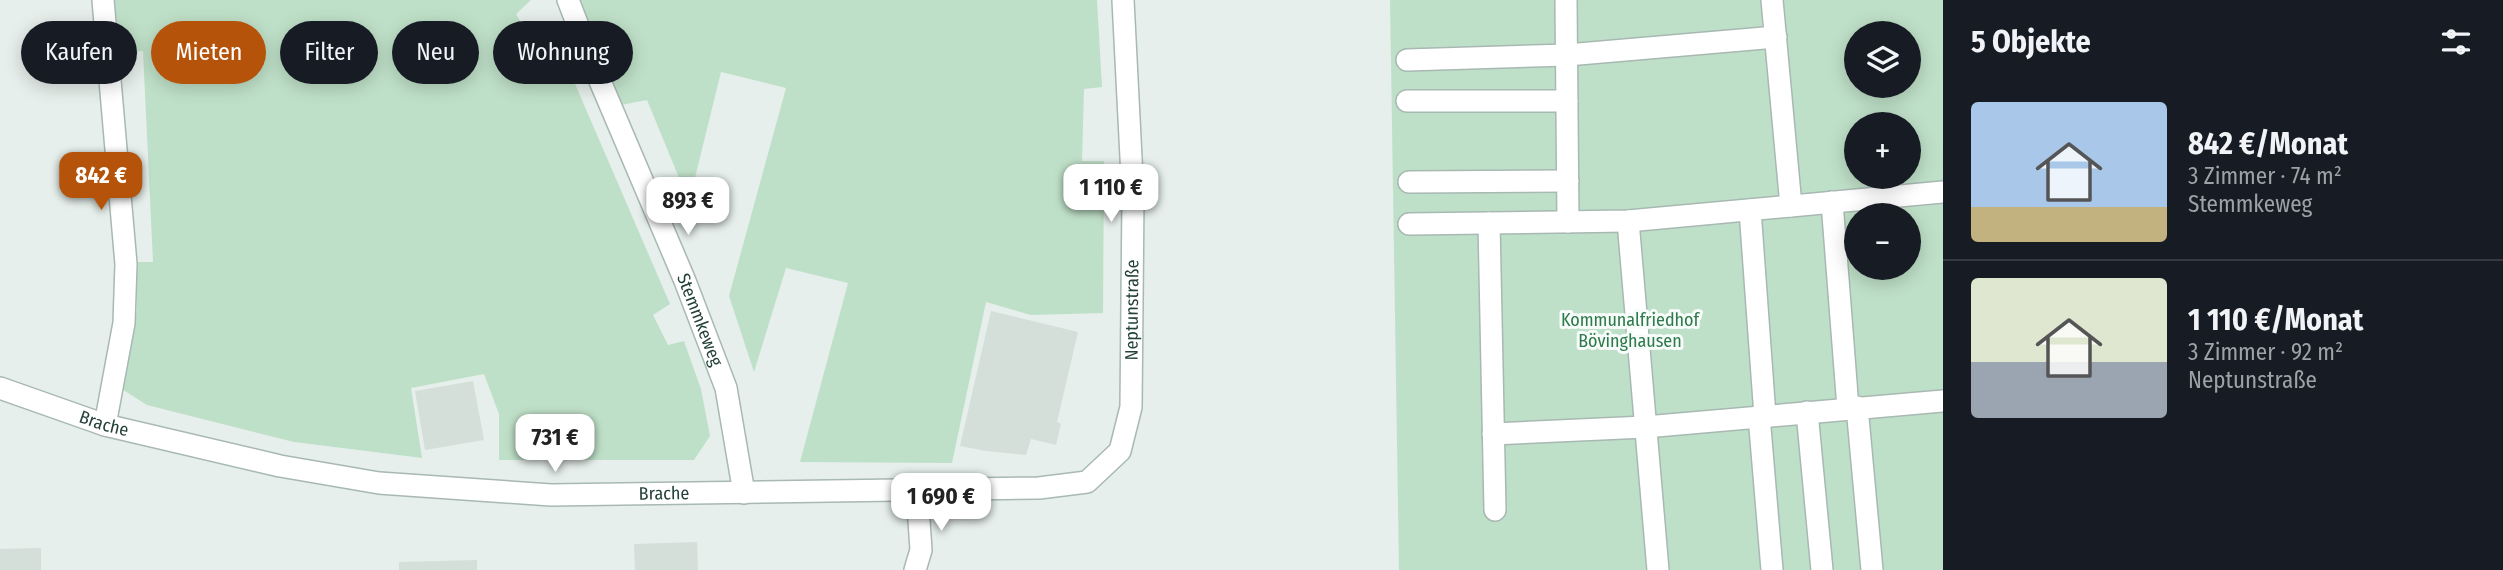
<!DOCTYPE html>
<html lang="de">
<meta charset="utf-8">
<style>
:root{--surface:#171b24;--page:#20242c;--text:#f1f3f6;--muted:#9ea1a6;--line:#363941;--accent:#b45309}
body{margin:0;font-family:"Fira Sans Condensed",sans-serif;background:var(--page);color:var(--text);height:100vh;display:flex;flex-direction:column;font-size:26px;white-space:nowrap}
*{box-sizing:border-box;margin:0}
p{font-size:23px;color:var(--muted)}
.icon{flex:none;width:38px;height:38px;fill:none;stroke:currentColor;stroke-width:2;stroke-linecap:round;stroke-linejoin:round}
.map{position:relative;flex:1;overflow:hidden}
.side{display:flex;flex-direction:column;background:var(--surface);width:560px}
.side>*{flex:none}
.guide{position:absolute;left:21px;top:21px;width:665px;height:63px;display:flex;gap:14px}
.controls{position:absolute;left:1844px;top:21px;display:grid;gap:14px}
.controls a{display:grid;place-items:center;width:77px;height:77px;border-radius:50%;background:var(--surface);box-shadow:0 4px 18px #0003;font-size:35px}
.price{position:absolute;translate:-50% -60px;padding:0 16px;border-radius:14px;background:#fff;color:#222;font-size:23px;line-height:46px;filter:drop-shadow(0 2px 4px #0008)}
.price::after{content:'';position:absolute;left:50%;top:42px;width:21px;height:16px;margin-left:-10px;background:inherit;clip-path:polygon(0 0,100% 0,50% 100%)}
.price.current{background:var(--accent);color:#fff}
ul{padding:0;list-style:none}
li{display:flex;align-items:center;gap:21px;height:175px;padding:0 28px}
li+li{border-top:2px solid var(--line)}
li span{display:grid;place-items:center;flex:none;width:196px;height:140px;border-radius:7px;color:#555}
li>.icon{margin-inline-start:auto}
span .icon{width:84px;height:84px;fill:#fffc;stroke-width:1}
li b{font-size:30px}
h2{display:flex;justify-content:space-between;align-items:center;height:84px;padding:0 28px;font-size:30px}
.tag{padding:0 24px;border-radius:32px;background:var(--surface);box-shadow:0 4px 18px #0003;font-size:24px;line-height:63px}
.tag.current{background:var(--accent);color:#fff}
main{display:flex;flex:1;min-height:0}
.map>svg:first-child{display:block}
.built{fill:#d4dfda}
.green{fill:#bfe0c8;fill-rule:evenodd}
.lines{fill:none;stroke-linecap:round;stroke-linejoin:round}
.minor-casing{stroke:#a8b8b2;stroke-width:24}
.minor{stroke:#fff;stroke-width:21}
.labels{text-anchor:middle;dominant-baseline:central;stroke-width:6;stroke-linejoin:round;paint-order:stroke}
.street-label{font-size:18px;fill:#24423a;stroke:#f7fbf9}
.park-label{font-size:18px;fill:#2d7a4b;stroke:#f7fbf9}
</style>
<main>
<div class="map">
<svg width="1943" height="570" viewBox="0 0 1943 570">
<rect width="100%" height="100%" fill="#e6efeb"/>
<path class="built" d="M991,311l87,21 -21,90 4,2 -5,21 -25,-6 -5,16 -40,-4 -26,-5z
M473,381l11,59 -59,10 -10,-59z
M697,542l1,28h-63l-1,-26z
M41,548v22h-41v-21z
M477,560v10h-78v-8z"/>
<path class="green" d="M114,0h417l-15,14 28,50 19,-8 107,248 -17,11 15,30 16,-4 17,48 9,47 -16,24h-195v-46l-15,-40 -73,14 11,70 -128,-16 -147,-37 -30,-19 20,-76v-48h16l-10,-211 -21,2z
M581,0h516l5,87 -18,2 -2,72h22l-1,152 -72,2 -45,-13 -34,161 -152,-1 48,-179 -62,-15 -32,104 -25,-76 57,-208 -65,-16 -32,130 -42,-102 -26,5 -43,-103z
M1390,0h553v570h-544zM1857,33h52v53h-52zM1857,124h52v53h-52zM1857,215h52v53h-52z"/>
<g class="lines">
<g class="minor-casing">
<g id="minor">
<path d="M103,0l23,264 -2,59 -19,102"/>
<path id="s1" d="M568,0l26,67 91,214 41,107 18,105"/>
<path d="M1566,0l2,222"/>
<path d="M1772,0l19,206"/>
<path d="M1407,60l160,-5 209,-18"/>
<path d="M1407,101h160"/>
<path d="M1409,182l159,-1"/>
<path d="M1832,202l16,206"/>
<path d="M1750,210l15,206"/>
<path d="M1628,221l30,349"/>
<path d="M1489,223l6,287"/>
<path d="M1409,224l219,-3 315,-29"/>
<path id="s2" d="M0,388l105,37 175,41 99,17 172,12 488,-7 48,-6 33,-31 11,-44 2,-210 -10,-197"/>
<path d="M1857,407l15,163"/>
<path d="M1807,412l15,158"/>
<path d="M1759,416l13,154"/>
<path d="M1493,434l152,-7 298,-26"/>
<path d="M915,570l6,-20 -4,-59"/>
</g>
</g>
<use href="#minor" class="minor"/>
</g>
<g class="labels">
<g class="street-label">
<text stroke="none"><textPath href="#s2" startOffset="1288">Neptunstraße</textPath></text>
<text stroke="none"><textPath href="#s1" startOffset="346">Stemmkeweg</textPath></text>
<text stroke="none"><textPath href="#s2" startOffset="110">Brache</textPath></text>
<text stroke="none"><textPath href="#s2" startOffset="677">Brache</textPath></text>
</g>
<g class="park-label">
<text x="1630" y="320">Kommunalfriedhof<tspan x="1630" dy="21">Bövinghausen</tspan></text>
</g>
</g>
</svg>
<div class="controls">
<a><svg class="icon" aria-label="layers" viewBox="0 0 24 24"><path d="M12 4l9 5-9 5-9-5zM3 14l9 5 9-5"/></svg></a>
<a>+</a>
<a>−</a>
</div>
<b class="price current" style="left:101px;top:212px">842 €</b>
<b class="price" style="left:1111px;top:224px">1 110 €</b>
<b class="price" style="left:688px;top:237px">893 €</b>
<b class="price" style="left:555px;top:474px">731 €</b>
<b class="price" style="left:941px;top:533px">1 690 €</b>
<div class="guide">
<a class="tag">Kaufen</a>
<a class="tag current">Mieten</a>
<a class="tag">Filter</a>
<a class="tag">Neu</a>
<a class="tag">Wohnung</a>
</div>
</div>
<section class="side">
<h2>5 Objekte<svg class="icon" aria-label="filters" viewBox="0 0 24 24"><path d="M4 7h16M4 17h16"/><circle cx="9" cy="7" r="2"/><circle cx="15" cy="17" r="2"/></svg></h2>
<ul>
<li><span style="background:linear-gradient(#a9c7e8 75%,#c2b280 0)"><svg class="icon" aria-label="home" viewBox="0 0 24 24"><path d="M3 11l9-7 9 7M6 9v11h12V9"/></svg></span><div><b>842 €/Monat</b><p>3 Zimmer · 74 m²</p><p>Stemmkeweg</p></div></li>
<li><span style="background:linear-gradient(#dfe7d0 60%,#9aa5b1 0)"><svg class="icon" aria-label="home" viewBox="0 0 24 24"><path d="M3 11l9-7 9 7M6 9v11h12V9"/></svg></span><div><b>1 110 €/Monat</b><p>3 Zimmer · 92 m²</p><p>Neptunstraße</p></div></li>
</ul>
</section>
</main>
